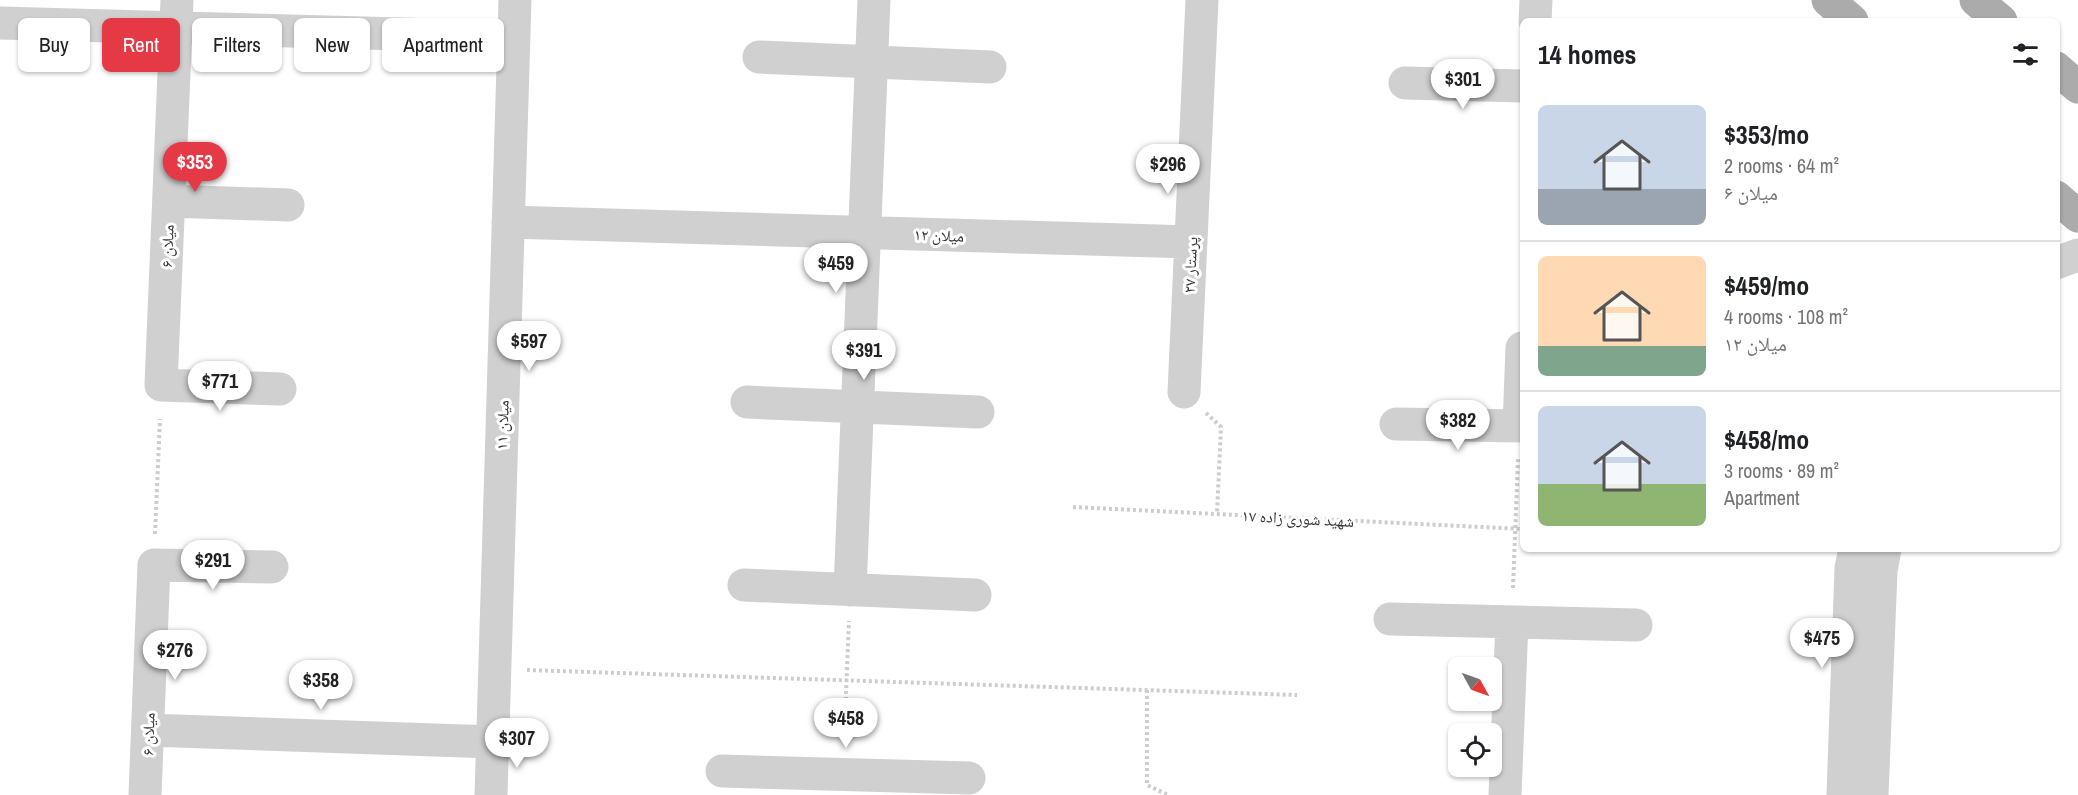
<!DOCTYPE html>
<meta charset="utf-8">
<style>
:root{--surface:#fff;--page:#f2f2f2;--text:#202124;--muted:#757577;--line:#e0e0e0;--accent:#e63946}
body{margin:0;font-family:"Archivo Narrow","Noto Naskh Arabic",sans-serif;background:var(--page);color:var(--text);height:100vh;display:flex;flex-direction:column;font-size:22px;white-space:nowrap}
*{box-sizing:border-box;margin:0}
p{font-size:20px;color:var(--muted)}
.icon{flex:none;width:33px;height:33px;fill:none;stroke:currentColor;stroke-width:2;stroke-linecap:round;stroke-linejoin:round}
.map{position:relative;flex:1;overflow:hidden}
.side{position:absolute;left:1520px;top:18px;width:540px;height:534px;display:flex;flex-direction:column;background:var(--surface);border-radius:9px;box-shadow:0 2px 4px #0004}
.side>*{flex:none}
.banner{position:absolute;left:18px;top:18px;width:570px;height:54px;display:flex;gap:12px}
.needle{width:39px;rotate:130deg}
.fabs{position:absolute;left:1448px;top:657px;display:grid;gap:12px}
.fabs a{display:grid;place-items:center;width:54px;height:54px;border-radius:9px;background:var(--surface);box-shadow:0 2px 4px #0004;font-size:30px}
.price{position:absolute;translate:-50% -51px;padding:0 14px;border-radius:21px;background:#fff;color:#222;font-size:20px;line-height:39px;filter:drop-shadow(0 2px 3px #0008)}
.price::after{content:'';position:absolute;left:50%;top:36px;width:18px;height:14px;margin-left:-9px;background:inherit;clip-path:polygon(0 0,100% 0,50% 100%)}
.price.current{background:var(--accent);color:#fff}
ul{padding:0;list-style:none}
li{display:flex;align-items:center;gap:18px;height:150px;padding:0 18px}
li+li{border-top:2px solid var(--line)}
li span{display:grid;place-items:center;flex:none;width:168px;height:120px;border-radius:9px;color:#555}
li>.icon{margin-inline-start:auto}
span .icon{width:72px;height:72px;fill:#fffc;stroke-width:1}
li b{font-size:26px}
h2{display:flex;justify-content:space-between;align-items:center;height:72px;padding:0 18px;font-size:26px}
.chip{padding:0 21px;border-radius:9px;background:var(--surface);box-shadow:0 2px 4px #0004;font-size:21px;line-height:54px}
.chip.current{background:var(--accent);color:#fff}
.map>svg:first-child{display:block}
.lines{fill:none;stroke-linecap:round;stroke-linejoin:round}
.path{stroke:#cdcdcd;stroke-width:4;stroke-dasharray:3 3;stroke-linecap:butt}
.minor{stroke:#d0d0d0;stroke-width:33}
.major{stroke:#ababab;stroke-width:33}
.labels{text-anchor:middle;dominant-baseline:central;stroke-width:6;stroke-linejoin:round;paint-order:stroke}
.street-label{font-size:16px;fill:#333;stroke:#fff}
</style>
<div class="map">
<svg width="2078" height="795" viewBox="0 0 2078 795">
<rect width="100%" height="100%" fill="#fff"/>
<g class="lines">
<path class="path" d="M1206,413l15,14 -4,87
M1073,507l449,22
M155,534l5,-115
M1513,588l5,-130
M527,670l770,25
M1147,690v95l21,10
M844,742l5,-121"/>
<path class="minor" d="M177,0l-16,385 119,4
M1535,21l1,-21
M0,23l513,14
M759,57l231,10
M1405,83l117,3
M169,201l119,4
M508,222l683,20
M2056,263l22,-8
M1184,392l18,-392
M747,402l231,10
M1396,424l126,2
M1519,426l3,-78
M744,585l231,10
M850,590l24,-590
M1390,619l246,6
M148,730l345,12
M722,771l247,7
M145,795l9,-230 118,2
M491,795l24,-795
M1505,795l7,-173
M1843,795l8,-227 4,-19
M1872,795l9,-224 4,-22"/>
<path class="major" d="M1828,0l24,21
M1976,0l25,21
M2056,68l22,19
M2056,197l22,19"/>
</g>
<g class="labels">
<g class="street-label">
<text transform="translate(939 235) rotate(2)">میلان ۱۲</text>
<text transform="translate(167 246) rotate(-88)">میلان ۶</text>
<text transform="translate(1190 265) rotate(-87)">پرستار ۲۷</text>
<text transform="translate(502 425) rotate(-88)">میلان ۱۱</text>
<text transform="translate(1298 518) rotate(3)">شهید شوری زاده ۱۷</text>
<text transform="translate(148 734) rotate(-88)">میلان ۶</text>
</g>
</g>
</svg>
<div class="fabs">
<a><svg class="needle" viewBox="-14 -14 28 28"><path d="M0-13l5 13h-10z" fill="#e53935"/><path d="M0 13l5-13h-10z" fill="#757577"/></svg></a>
<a><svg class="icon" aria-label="locate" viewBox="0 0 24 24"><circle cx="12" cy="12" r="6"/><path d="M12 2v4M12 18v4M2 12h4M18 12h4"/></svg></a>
</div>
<b class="price" style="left:1463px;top:110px">$301</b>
<b class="price current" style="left:195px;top:193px">$353</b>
<b class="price" style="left:1168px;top:195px">$296</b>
<b class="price" style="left:836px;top:294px">$459</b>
<b class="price" style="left:529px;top:372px">$597</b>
<b class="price" style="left:864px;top:381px">$391</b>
<b class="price" style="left:220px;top:412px">$771</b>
<b class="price" style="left:1458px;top:451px">$382</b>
<b class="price" style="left:213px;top:591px">$291</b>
<b class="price" style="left:1822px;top:669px">$475</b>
<b class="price" style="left:175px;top:681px">$276</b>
<b class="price" style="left:321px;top:711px">$358</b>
<b class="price" style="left:846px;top:749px">$458</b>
<b class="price" style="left:517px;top:769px">$307</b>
<div class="banner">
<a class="chip">Buy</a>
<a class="chip current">Rent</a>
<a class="chip">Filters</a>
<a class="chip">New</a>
<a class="chip">Apartment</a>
</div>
<section class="side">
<h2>14 homes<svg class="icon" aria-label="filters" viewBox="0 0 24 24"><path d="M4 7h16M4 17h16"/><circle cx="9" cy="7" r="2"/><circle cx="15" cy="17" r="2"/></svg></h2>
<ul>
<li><span style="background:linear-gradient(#c9d6e8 70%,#9aa5b1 0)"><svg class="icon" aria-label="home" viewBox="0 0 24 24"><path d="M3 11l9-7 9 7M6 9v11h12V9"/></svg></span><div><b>$353/mo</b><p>2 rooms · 64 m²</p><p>میلان ۶</p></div></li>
<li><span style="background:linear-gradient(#ffd9b3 75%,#7fa58c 0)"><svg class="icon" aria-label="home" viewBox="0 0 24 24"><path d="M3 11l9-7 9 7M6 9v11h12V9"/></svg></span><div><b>$459/mo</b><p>4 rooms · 108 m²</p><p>میلان ۱۲</p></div></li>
<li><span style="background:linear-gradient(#c9d6e8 65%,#8fb573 0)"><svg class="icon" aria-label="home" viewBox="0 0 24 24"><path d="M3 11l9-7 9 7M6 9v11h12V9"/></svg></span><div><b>$458/mo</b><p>3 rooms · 89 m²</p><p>Apartment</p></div></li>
</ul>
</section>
</div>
